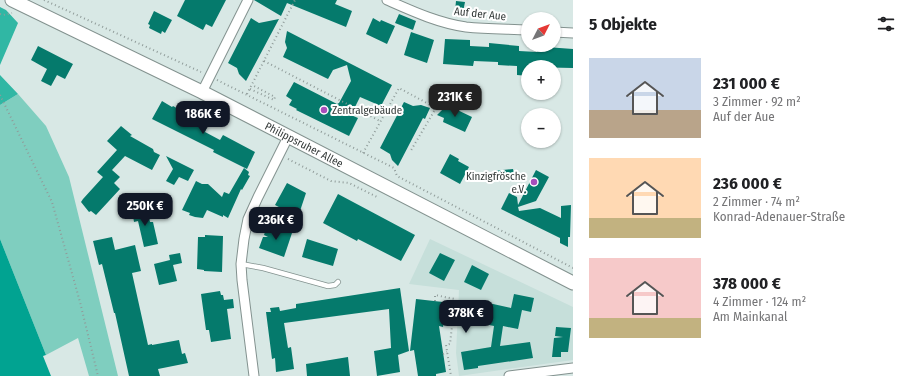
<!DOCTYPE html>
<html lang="de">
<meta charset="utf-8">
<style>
:root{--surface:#fff;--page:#f6f6f6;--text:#202124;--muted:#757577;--accent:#111827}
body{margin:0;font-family:"Fira Sans Condensed",sans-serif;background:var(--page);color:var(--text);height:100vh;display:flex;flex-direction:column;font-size:15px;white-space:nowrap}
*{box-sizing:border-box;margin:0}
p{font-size:13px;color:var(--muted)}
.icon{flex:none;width:22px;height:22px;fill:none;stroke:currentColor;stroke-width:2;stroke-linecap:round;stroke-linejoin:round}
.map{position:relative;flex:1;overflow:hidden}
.panel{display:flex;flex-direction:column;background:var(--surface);width:340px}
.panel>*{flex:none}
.needle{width:26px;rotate:48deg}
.controls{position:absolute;left:521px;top:12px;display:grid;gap:8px}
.controls a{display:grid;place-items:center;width:40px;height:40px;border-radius:50%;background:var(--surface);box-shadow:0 1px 3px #0004;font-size:20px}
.price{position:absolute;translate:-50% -34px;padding:0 9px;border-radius:8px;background:var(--accent);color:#fff;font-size:13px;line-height:26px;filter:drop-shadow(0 1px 2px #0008)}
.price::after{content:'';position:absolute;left:50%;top:24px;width:12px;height:9px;margin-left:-6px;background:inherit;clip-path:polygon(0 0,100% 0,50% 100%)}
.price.on{background:#222;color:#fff}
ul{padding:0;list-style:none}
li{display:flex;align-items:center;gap:12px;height:100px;padding:0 16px}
li span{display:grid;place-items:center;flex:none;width:112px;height:80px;border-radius:0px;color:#555}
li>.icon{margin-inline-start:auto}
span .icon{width:48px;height:48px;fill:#fffc;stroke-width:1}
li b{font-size:17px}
h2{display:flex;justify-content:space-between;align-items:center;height:48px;padding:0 16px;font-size:17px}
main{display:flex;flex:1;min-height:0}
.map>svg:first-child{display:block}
.built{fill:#c6dfda}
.green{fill:#7fcebf}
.forest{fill:#30b7a4}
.water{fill:#01a391}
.building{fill:#057a6c}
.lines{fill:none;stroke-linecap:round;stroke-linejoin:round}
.service-casing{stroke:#83928f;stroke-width:6}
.minor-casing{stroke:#83928f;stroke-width:11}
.secondary-casing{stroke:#83928f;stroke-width:15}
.path{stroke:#909c9a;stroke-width:2;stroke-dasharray:1 3;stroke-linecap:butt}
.service{stroke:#fff;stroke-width:4.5}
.minor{stroke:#fff;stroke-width:9}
.secondary{stroke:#fff;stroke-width:13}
.poi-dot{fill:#a74ebb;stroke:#fff;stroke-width:1.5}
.labels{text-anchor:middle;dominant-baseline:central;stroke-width:4;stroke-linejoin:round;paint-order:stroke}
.street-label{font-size:11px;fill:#323837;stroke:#fff}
.poi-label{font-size:11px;fill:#323837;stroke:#fff;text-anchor:start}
</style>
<main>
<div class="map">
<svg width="573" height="376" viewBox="0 0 573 376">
<rect width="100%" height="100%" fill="#d8e8e5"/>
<path class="built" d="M430,239l143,68v53l-114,16 -3,-23 3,-63 -50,-6z"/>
<path class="green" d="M18,94l28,32 23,51 49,199h-29l-11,-38 -32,17 -46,-116v-134z"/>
<path class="forest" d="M0,7l6,3 12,13 -18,42z
M0,75l18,19 -18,11z"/>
<path class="water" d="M0,239l46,116 -3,1 8,20h-51z"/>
<path class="building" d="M185,0h41l-14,27 -6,-3 -3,6 -26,-14z
M254,0h83l-2,4 17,7 -6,16 -59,-24 -6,13z
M456,1l9,1 -2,10 -8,-1z
M154,11l18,9 -7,13 -3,-2 -1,3 -12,-6 1,-3 -2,-1z
M399,14l17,7 -3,9 -18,-7z
M251,18l8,5 20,-4 -33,62 -7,-7 -2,-6 -9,-5z
M373,18l7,4 1,-2 14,6 -8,18 -21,-10z
M287,31l105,54 -11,21 -21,-9 -9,18 7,3 -9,18 -53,-26 1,-1 -8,-4 3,-5 -6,-4 8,-14 43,22 2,-1 12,-22 -4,-16 -14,5 -5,9 -45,-22 4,-9 -2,-6z
M411,32l23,8 -7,23 -23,-8z
M445,39l25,1v6l19,1v-4l30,3v5l18,1v-7l9,1v1l27,2v19l-45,-1v9l-11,-1v-9l-19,-1v-3l-24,-1 -1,5 -30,-2z
M38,46l35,18 -8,15 -8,-4 -6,11 -10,-5 6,-12 -16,-9z
M162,101l10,6 1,-1 35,19 -3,7 15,8 3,-5 32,17 -8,17 -34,-17 1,-2 -62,-31z
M404,102l9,4 8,-1 9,3 -5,11 -2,-1 -25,48 -6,-6 -2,-6 -10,-6z
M447,105l25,12 -7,15 -22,-10 1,-4 -7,-3z
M121,126l11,9 -2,1 23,13 1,3 6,3 -8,15 -27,-14 -13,14 8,7 -6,6 6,6 -24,26 -5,-4 -2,1 -8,-10 2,-3 20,-22 -6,-5 20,-22 -10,-9z
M450,154l9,5 -1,2 11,6 -9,17 -20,-11z
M166,156l28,14 -6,11 -9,-4 -5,8 -8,-4 7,-12z
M244,168l5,4 -1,3 2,1 -8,14 -1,-1 -13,29 -5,-3v2l-16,-7 -4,8 -8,-1 -6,-2 1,-2 -8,-3 14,-29 6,3h6l14,13 2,-5 5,2z
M513,169l2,9 -21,3 -1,-10z
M536,170l13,7 -13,24 -18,6 1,4 21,-3 21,10v-12l10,-1 -1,32h-2v10l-8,-4v-5l-59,-29 8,-16 8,4 1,8z
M287,183l19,10 -8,24 -23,-12z
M338,194l77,41 -14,26 -43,-22 -1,2 -34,-18z
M147,207l3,15h3l5,22 -14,3 -6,-26 -4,1 -2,-12z
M267,225l25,8 -8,24 -25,-9 4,-11h5l-4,-2z
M205,235l18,1 -1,36 -18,-1v-1l-7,-1 1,-32h7z
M112,237l3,13 20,-5 6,26 -9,2 16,72 4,-1v1l27,-5 3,14 3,-1 3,10 -30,6 2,7h-31l-14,-63h-1l-12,-49 -3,1 -6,-24z
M307,239l31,10 -5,17 -31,-9z
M180,253l2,10 -9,2 4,16 -18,4 -5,-21 16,-4 -1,-5z
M440,253l15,7 -11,21 -15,-8z
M472,265l17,9 -8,16 -17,-8z
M400,288l9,63 -11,4 2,17 -23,4 -3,-25 17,-3 -2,-39 -105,14 4,25 3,-1 3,22 -18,3 -1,-14 -3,1 -6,-47h5l-1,-4 9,-1 1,4 16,-3v-4z
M220,291l1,4h2l1,5 9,-1 1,9 -7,1 4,30 -20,3 -2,-12h-3l-5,-36z
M514,294l20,4 -3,14 -9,-2 -4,19 -15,-3 -3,20 30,-4 3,16 -55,8v2l-14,2 -3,-18 30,-5 3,-21 -44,-9v6l-6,-1 -1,5 -4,-1 7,46 -10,2v2h-18l-4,-26 -4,1 6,-52 36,4v3l21,4 2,-10 36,8z
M556,327l15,1 -3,24h-7v5h-9l2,-19 9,-1 -8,-1z
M348,357l2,19h-43l-1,-12z"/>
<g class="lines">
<g class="service-casing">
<path id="service" d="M241,264l22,4 65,18 7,-1 3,-3"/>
</g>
<g class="minor-casing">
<path id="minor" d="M387,0c25,11 51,23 79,27 20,2 42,2 62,3
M554,32l19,1
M202,92l46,-92
M254,376l-12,-96 -1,-16 3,-25 4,-20 10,-22 30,-60
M509,376l64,-8"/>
</g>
<g class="secondary-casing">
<g id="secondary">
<path id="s1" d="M12,0l190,92 371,191"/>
</g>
</g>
<path class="path" d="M44,0l157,72
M0,14l3,1 9,-2
M264,61l116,60
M217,80l177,88 3,8 176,92
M250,89l24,11 1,-3 -23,-12
M247,94l48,-94
M0,95l52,107 28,100 18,74
M363,153l36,-65 37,20 -26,44
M288,159l43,22 18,2 30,15
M435,301v-6l20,4 -5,45 -4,1 5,31
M443,354l4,-2"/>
<use href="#service" class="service"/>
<use href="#minor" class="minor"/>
<use href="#secondary" class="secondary"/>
</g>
<g class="poi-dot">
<circle cx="324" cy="110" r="4"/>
<circle cx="534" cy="182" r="4"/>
</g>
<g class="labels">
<g class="street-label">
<text transform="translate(480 14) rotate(6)">Auf der Aue</text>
<text stroke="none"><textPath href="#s1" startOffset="326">Philippsruher Allee</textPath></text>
</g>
<g class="poi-label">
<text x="332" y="110">Zentralgebäude</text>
<text x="526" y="176" text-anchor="end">Kinzigfrösche<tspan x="526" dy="13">e.V.</tspan></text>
</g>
</g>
</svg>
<div class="controls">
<a><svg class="needle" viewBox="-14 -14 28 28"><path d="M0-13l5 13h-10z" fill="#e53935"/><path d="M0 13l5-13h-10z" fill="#757577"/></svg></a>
<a>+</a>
<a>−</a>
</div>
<b class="price on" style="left:455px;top:118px">231K €</b>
<b class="price" style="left:203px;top:135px">186K €</b>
<b class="price" style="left:145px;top:227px">250K €</b>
<b class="price" style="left:276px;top:241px">236K €</b>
<b class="price" style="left:466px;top:334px">378K €</b>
</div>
<section class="panel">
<h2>5 Objekte<svg class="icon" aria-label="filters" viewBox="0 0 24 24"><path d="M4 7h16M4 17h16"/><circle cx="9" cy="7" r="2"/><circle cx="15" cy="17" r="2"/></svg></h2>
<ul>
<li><span style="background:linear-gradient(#c9d6e8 65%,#b9a48a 0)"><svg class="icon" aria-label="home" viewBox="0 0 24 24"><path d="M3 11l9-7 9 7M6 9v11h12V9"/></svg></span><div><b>231 000 €</b><p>3 Zimmer · 92 m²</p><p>Auf der Aue</p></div></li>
<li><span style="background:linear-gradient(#ffd9b3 75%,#c2b280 0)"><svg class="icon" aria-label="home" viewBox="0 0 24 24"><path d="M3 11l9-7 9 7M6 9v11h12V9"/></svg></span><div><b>236 000 €</b><p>2 Zimmer · 74 m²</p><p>Konrad-Adenauer-Straße</p></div></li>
<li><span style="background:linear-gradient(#f6c9c9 75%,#c2b280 0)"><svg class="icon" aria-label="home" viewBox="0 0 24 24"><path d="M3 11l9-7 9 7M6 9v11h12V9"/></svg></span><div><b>378 000 €</b><p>4 Zimmer · 124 m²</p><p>Am Mainkanal</p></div></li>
</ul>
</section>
</main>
